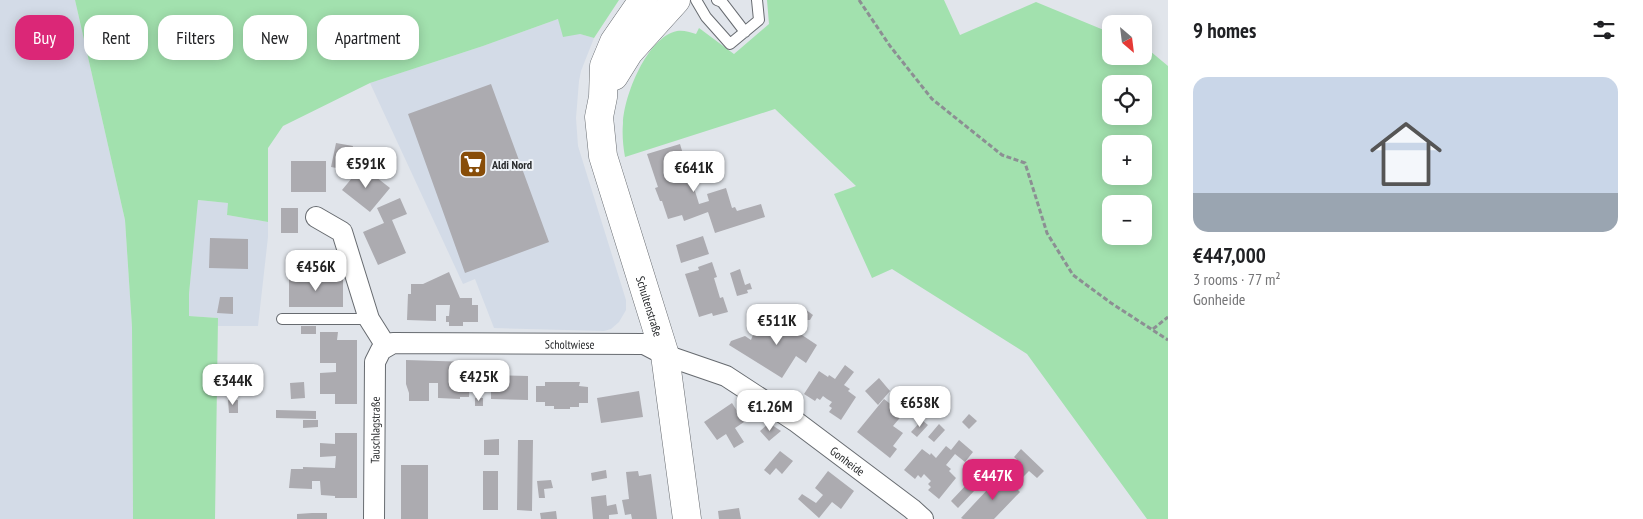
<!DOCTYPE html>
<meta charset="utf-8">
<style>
:root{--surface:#fff;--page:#f6f6f6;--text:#202124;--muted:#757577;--accent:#db2777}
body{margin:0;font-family:"PT Sans Narrow",sans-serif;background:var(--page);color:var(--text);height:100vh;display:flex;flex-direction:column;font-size:19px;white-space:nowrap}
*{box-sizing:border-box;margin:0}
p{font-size:16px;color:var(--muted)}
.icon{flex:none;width:28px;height:28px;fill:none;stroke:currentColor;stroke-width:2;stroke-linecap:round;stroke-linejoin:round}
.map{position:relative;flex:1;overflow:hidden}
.details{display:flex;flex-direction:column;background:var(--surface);width:475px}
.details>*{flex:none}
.top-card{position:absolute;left:15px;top:15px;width:475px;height:45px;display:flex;gap:10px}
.needle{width:32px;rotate:152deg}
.controls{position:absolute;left:1102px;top:15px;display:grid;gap:10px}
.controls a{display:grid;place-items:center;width:50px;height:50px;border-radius:10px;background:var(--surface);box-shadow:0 2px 12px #0003;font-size:25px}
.price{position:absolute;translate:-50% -42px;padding:0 11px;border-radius:10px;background:#fff;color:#222;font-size:16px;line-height:32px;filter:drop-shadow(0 1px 2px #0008)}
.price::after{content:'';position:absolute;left:50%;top:30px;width:15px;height:11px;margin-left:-8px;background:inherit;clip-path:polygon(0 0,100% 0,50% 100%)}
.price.selected{background:var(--accent);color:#fff}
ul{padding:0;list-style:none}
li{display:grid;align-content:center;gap:10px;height:265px;padding:0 25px}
li span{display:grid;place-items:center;height:155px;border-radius:15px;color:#555}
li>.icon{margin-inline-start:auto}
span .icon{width:90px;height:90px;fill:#fffc;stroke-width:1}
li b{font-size:21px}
h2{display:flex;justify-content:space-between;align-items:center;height:60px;padding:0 25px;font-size:21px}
.chip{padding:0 18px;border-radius:15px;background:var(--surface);box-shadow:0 2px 12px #0003;font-size:18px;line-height:45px}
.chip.selected{background:var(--accent);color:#fff}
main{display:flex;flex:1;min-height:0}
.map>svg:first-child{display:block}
.built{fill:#d3dbe7}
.green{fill:#a2e1ae;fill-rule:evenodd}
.building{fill:#acabb0}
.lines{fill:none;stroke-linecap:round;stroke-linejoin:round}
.service-casing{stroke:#676b70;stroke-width:12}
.minor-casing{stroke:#676b70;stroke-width:22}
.secondary-casing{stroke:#676b70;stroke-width:29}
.path{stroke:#8c8f93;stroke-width:3;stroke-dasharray:5 2.5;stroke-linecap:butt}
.service{stroke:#fff;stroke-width:10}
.minor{stroke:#fff;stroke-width:20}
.secondary{stroke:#fff;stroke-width:28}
.labels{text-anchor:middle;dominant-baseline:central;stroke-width:4;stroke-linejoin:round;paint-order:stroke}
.poi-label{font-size:12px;font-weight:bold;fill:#282a2c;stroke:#eff3f8;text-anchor:start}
.street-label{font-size:12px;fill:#282a2c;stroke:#eff3f8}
</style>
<main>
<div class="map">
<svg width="1168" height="519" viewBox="0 0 1168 519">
<rect width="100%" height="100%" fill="#e1e5eb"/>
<path class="built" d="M0,0h75l50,220 7,107 1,192h-133z
M558,19l22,15 14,4 -13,33 -2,10 -3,37 2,28 48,154v10l-7,12 -8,7 -7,2 -110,-3 -19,-49 -12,5 -93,-201 113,-37z
M197,200l32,3 -2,12 41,7v15l-10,89h-40v-8l-29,-2v-22z"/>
<path class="green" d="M75,0h544l-25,38 -14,-4 -17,3 -5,-18 -75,27 -113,37 -87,43 -15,22v74l-41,-7 1,-12 -30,-3 -9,94v22l29,2 -3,201h-82l-1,-192 -7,-107z
M767,0h177l16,35 76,-33 75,31v23h33v-10l24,20v453h-21l-120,-165 -135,-85 -20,9 -38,-84 22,-8 -81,-77 -150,48c-2,-11 -3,-23 -2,-34 1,-27 24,-86 54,-92 7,-1 12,1 19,3l3,-6 35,26 35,-30zM1111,84h33v32h-33zM1111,144h33v32h-33zM1111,204h33v32h-33z"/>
<path class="building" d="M491,84l58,158 -84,31 -57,-159z
M336,143l17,3 -5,24 -17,-3z
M680,144l6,20 9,-3 4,14 -8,3 8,26 10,-3 -2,-7 19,-6 6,20 3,-1 2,4 24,-7 4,13 -50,16 -7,-21 -24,9 -2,-6 -14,4 -6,-18h-2l-5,-13 3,-1 -11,-33z
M291,161h35v31h-35z
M362,166l28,22 -20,24 -28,-22z
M400,198l7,16 -15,6 14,33 -28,12 -15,-33 21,-9 -7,-15z
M281,208h17v25h-17z
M703,236l6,18 -28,9 -5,-18z
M210,238l38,1v30l-39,-1z
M712,262l5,15 -3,1 6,20 3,-1 5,15 -15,4 -1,-3 -13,4 -14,-43 14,-4 -1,-3z
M740,269l5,16 5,-2 2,6 -5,1 1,3 -11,3 -7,-23z
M449,272l11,26h12v7h6v17h-15v4h-14v-4h-3v-6h3l1,-11h-14v16l-29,-1 1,-26h3v-10h12z
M289,276h54v31h-54z
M220,297h13v17l-16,-1z
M802,307l11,8 -3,5h-6l-8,11 21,14 -11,18 -10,-7 -14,22 -53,-33 2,-4 14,-5 6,4 3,-8 19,-7 14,10 12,-17 -1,-6z
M301,326h15v8h-15z
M320,332h18l-1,8h20v64h-22v-10h-15v-21l16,-1v-9h-16z
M406,360l65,2 -2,35h-9v2l-22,-1v-15h-9v18h-20v-8l-3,-9z
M845,365l9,7 -10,13 6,4 -2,2 8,6 -15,23 -12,-8 3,-4 -3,-2 3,-4 -5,-3 -4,-3 -3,4 -3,-2 -2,3 -11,-7 15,-23 9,6 1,-2 6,4z
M491,375l37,1v24l-37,-1z
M879,378l11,13 -12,14 -13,-14z
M304,382l1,16 -14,1 -1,-16z
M545,382h35l-1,4 9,1v16h-9v4h-9v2h-16v-3h-9v-4h-9v-16h9z
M639,391l4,26 -42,6 -4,-25z
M909,397l5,4 -21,25 10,7 -10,13 4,3 -7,9 -33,-26 27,-33 14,11z
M475,398h8v8h-8z
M228,400h10v13h-9z
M940,400l6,7 -10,10 -7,-7z
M732,403l12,19 -9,6 9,14 -10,6 -8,-14 -9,6 -13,-18z
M276,410l40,1v8l-40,-1z
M969,414l8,7 -8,8 -7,-7z
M303,420h15v7l-15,1z
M922,420l6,5 -11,12 -6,-5z
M769,423l12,8 -12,10 -9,-10z
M939,424l6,6 -11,12 -6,-5z
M335,433h22v65h-22v-2l-14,-1 -1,-14h-8v8l-23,-1 2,-19h12v-2l32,1 1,-12 -16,1v-14l15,1z
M499,439v16h-15v-15z
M518,440h15l-1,71 -15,-1z
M959,440l14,12 -8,10 -10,-8 -9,11 5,4 -2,2 7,7 -17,21 -11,-9 3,-3 -3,-3 3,-3 -7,-7 -3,4 -3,-3 -3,4 -11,-9 18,-21 8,6 1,-2 5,5 10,-12 5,4z
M1021,449l23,22 -7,7 -8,-7 -6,6 -7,-6 6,-7 -8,-7z
M780,451l13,10 -11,13 -6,-6 -6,7 -6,-5z
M401,465h27v54h-27z
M606,470l1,8 -15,3 -1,-8z
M483,471h15v39h-15z
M638,471l1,5 12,-2 6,45h-25l-1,-5 -6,1 -3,-15 7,-1 -3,-27z
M828,471l26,20 -13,18 -9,-7 -13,16 -21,-19 4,-5 14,9 7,-8 -8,-7z
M1002,474l18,18 -26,27h-31l-2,-1 12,-13z
M551,480l2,8 -9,1 1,9h-6l-2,-17z
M968,483l7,7 -17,18 -7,-7z
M606,495l1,11 9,-2 2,10 -9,1v4h-16l-2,-22z
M739,508l2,11h-22l-1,-8z
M556,511l1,8h-16l-1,-6z
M312,513h15v6h-30v-5z"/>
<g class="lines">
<g class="service-casing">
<path id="service" d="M696,0l10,17 24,27 29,-24 -2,-20
M717,0l5,2 23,30
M282,319h87"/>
</g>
<g class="minor-casing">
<g id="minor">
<path d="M316,217l26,15 27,87 17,27"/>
<path id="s1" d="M374,519l1,-157 6,-12 12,-7 251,1 21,11 61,21 69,45 117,88 11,10"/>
</g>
</g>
<g class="secondary-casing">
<g id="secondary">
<path id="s2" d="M643,0l-29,42 -10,24 -1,31 -4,20 4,39 62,199 22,164"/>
<path d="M614,76l15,-24 47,-52"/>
</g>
</g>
<path class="path" d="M859,0l31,46 42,53 70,56 23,8 22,70 26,42 38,28 57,37
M1153,329l15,-12"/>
<use href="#service" class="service"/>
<use href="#minor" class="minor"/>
<use href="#secondary" class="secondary"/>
</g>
<defs>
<g id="supermarket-square" transform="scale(1.4375)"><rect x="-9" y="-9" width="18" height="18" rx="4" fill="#884d08" stroke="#eff3f8"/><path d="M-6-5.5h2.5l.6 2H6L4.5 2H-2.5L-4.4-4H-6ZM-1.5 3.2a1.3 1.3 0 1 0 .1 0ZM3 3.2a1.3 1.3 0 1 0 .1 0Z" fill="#fff"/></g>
</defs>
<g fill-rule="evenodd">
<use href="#supermarket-square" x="473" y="164"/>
</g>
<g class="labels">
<g class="poi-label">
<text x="492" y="164">Aldi Nord</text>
</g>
<g class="street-label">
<text stroke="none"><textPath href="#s2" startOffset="325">Schultenstraße</textPath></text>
<text stroke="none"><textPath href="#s1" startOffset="361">Scholtwiese</textPath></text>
<text stroke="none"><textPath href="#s1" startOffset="89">Tauschlagstraße</textPath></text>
<text stroke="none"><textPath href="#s1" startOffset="672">Gonheide</textPath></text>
</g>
</g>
</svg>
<div class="controls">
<a><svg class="needle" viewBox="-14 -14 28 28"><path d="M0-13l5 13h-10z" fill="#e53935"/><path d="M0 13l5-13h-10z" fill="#757577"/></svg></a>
<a><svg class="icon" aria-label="locate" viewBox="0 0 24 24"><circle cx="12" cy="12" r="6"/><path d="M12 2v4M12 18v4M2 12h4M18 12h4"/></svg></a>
<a>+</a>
<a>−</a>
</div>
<b class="price" style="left:366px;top:189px">€591K</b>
<b class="price" style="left:694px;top:193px">€641K</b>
<b class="price" style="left:316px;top:292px">€456K</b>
<b class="price" style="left:777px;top:346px">€511K</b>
<b class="price" style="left:479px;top:402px">€425K</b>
<b class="price" style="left:233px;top:406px">€344K</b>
<b class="price" style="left:920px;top:428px">€658K</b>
<b class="price" style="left:770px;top:432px">€1.26M</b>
<b class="price selected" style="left:993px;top:501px">€447K</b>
<div class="top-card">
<a class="chip selected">Buy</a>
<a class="chip">Rent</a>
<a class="chip">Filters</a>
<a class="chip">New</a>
<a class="chip">Apartment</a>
</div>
</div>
<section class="details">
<h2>9 homes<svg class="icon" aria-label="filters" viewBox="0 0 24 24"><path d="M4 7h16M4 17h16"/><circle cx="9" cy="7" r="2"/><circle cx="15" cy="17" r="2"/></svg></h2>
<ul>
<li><span style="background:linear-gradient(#c9d6e8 75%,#9aa5b1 0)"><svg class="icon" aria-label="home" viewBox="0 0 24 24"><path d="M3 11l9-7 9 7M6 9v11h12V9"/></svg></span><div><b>€447,000</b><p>3 rooms · 77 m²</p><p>Gonheide</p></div></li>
</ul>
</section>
</main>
